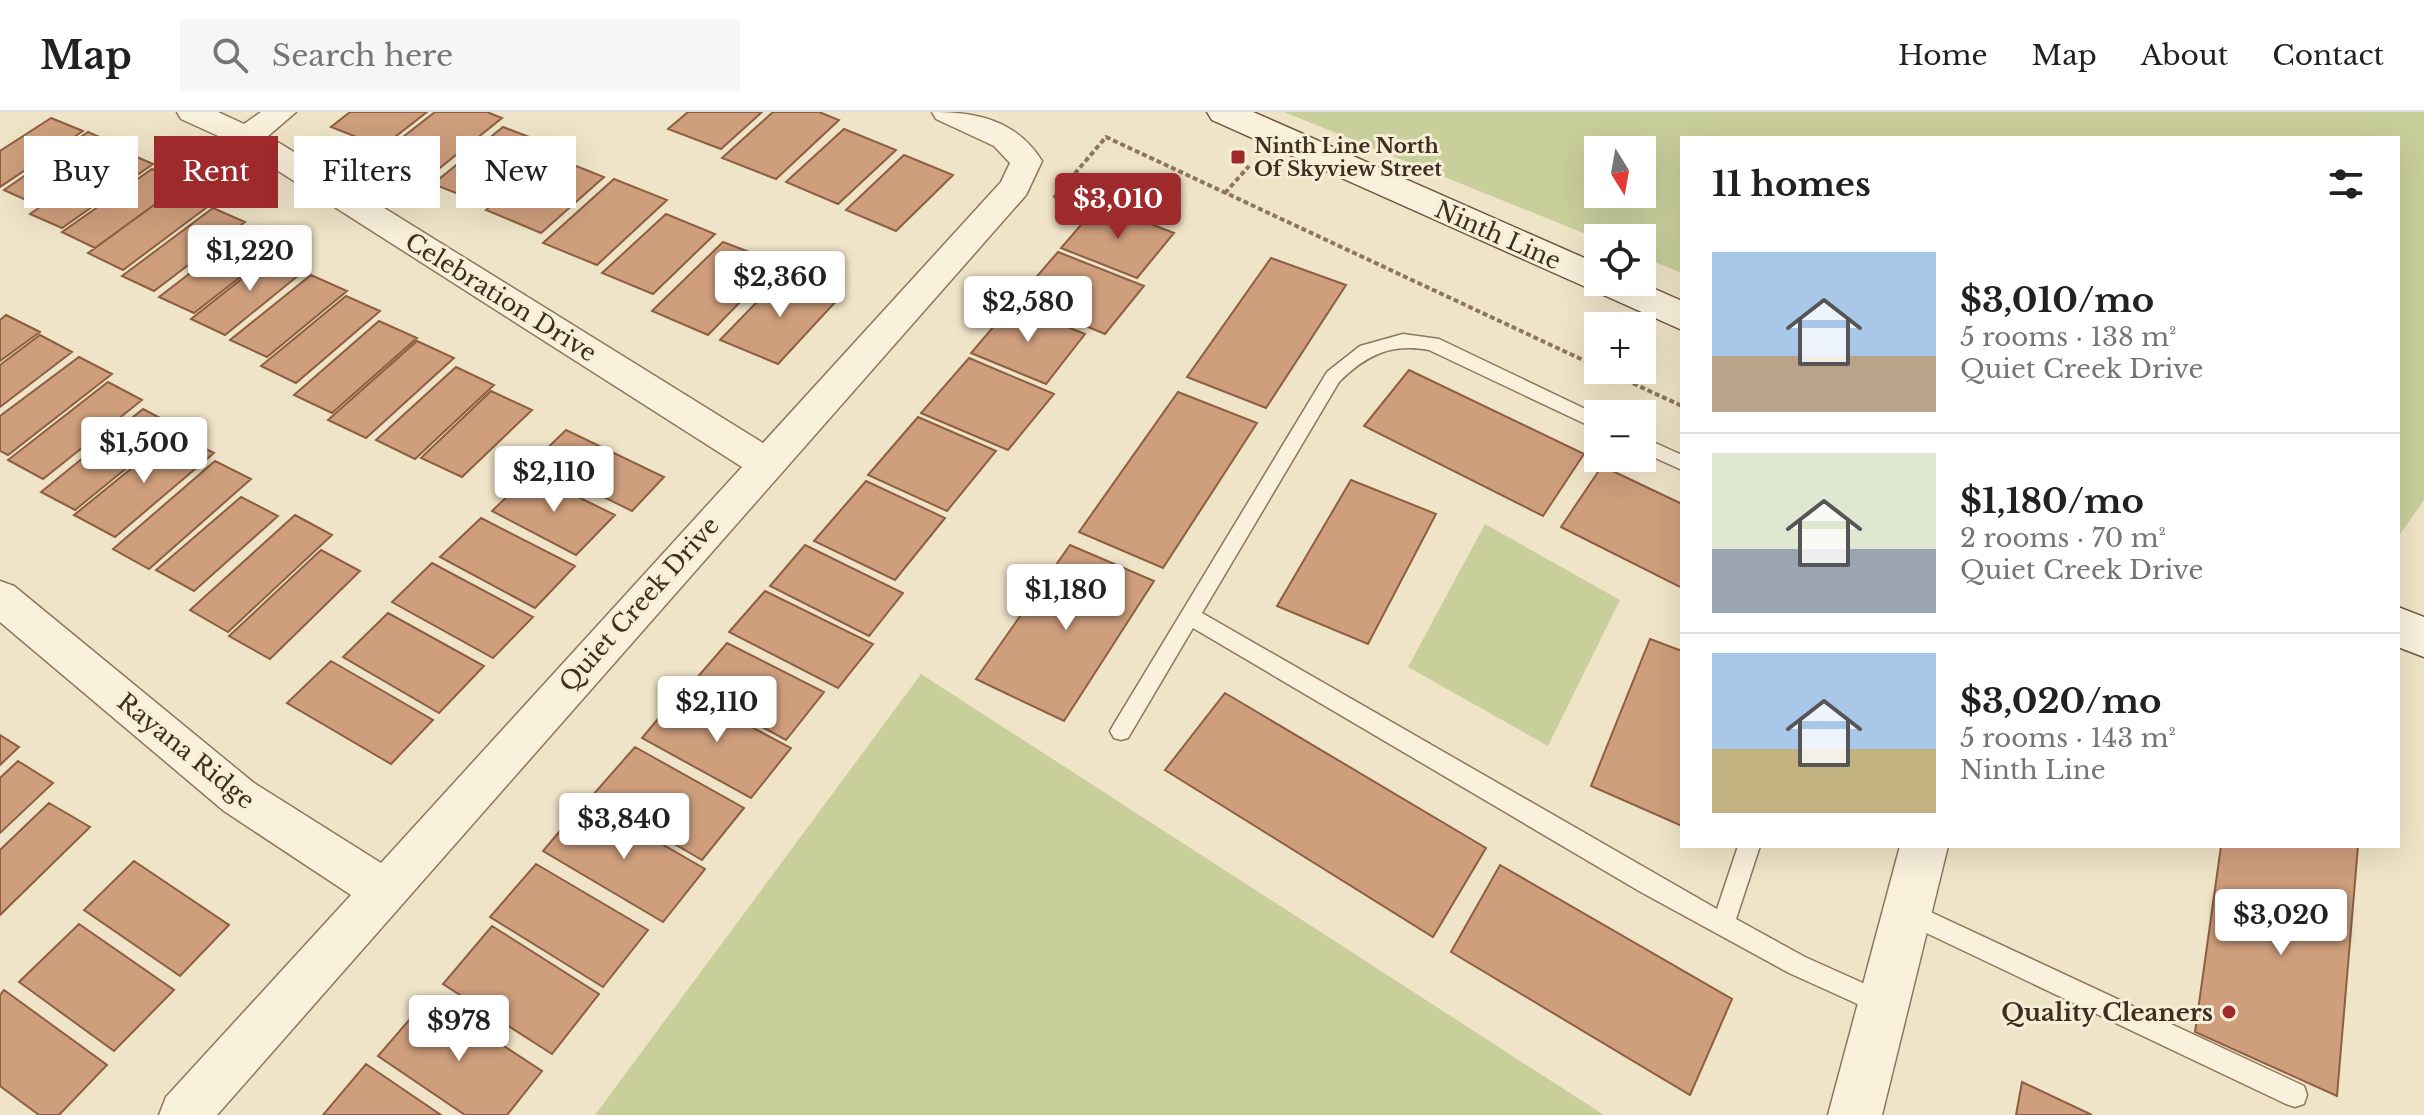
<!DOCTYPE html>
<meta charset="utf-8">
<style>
:root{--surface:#fff;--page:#f6f6f6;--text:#202124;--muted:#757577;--line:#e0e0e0;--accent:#9e2a2b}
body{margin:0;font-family:"Libre Baskerville",serif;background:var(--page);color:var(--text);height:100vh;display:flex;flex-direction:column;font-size:30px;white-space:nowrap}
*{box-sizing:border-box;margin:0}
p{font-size:26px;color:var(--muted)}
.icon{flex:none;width:44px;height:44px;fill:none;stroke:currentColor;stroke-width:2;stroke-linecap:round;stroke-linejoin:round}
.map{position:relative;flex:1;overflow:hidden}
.details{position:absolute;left:1680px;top:24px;width:720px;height:712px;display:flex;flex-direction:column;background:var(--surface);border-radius:0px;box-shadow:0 8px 32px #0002}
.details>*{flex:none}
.hud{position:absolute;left:24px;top:24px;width:760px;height:72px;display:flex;gap:16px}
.needle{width:52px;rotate:169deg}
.tools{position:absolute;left:1584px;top:24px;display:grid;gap:16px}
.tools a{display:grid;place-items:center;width:72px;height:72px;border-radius:0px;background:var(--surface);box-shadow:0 8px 32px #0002;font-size:40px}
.price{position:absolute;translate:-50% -68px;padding:0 18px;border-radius:8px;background:#fff;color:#222;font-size:26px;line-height:52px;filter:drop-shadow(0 2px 4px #0008)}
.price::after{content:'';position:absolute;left:50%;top:48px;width:24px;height:18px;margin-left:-12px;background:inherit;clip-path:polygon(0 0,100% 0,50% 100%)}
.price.on{background:var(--accent);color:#fff}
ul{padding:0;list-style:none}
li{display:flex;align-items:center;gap:24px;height:200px;padding:0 32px}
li+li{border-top:2px solid var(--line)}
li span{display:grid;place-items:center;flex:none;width:224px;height:160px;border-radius:0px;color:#555}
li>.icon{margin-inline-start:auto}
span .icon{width:96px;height:96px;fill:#fffc;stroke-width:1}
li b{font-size:34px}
h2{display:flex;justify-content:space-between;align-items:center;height:96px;padding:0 32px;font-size:34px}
.tag{padding:0 28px;border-radius:0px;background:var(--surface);box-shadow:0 8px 32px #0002;font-size:28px;line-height:72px}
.tag.on{background:var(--accent);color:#fff}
header{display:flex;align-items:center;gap:48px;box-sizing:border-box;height:112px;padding:0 40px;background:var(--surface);border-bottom:2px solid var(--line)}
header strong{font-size:38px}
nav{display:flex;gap:44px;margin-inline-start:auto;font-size:28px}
.search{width:560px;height:72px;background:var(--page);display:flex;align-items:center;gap:20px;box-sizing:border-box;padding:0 28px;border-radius:0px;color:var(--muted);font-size:30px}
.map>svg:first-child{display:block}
.green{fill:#c9cf9b;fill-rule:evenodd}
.building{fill:#cf9f7d;stroke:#8d5f41;stroke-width:2}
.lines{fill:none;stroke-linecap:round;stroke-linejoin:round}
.service-casing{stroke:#8d765c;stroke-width:3}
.minor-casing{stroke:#8d765c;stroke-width:3}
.tertiary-casing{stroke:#8d765c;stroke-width:3}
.secondary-casing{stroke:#6f573f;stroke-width:3}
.path{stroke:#8d765c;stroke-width:4;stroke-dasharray:5 3;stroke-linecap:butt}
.service{fill:#faf1dc;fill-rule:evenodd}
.minor{fill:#faf1dc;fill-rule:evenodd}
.tertiary{fill:#faf1dc;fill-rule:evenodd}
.secondary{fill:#faf1dc;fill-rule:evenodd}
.poi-dot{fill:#9e2a2b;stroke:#f7eed8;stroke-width:3}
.labels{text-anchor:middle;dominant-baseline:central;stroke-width:6;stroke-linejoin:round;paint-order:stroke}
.far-poi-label{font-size:20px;font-weight:bold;fill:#3d2e20;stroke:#f7eed8;text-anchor:start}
.street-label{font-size:24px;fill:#3d2e20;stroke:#f7eed8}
.poi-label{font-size:24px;font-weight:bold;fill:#3d2e20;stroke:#f7eed8;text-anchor:end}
</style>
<header>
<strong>Map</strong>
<div class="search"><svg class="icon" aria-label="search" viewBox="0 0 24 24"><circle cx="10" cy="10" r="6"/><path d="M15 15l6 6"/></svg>Search here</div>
<nav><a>Home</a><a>Map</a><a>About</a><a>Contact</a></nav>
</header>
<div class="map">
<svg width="2424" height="1003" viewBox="0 0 2424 1003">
<rect width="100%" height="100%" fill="#f0e4c8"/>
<path class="green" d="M1284,0h1140v388l-26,37v-399h-716v135l-40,-16v-19l-44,1zM1598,38h44v44h-44z
M1485,412l135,76 -72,146 -140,-79z
M921,562l683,441h-1009z"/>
<path class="building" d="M350,0h77l-45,35 -51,-20z
M435,0h52l15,6 -71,57 -50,-21z
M688,0h74l-41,37 -53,-20z
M773,0h46l20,8 -63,59 -54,-21z
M51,6l32,13 -83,56v-36z
M503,15l50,19 -69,58 -51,-20z
M844,17l52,21 -58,54 -52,-22z
M88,20l32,14 -85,58 -31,-14z
M121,38l32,14 -91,64 -32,-14z
M904,43l49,20 -57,56 -50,-21z
M551,44l53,21 -63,56 -55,-23z
M152,57l32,14 -89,65 -33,-16z
M614,67l53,21 -70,65 -54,-22z
M179,75l35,15 -91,68 -35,-17z
M1099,92l75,29 -37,45 -76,-30z
M213,96l32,14 -91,69 -32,-15z
M666,102l49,20 -62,60 -51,-21z
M245,119l35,15 -86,67 -35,-16z
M723,130l55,21 -70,72 -56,-24z
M277,139l33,15 -85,69 -34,-16z
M1058,140l86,34 -39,48 -87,-36z
M1271,146l75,27 -80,123 -79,-31z
M784,162l56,23 -62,67 -58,-24z
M311,163l36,16 -80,66 -37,-17z
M346,184l34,15 -84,72 -35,-17z
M1012,193l73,29 -39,50 -75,-31z
M6,203l34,17 -40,29v-41z
M379,209l38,17 -85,75 -38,-18z
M40,223l32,17 -72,55v-42z
M417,229l37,17 -88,80 -38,-18z
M79,245l33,17 -104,81 -8,-4v-35z
M969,246l85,36 -46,56 -87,-37z
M456,255l38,18 -79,74 -39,-19z
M1409,258l175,84 -41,62 -179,-90z
M108,270l34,18 -99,79 -35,-19z
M491,279l41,19 -70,67 -41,-19z
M1178,280l79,31 -94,145 -84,-36z
M143,297l34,18 -102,83 -34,-18z
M918,305l78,34 -49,60 -79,-36z
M566,318l98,47 -32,34 -99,-49z
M175,321l39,20 -99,84 -41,-22z
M215,349l36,18 -102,90 -36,-20z
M1602,354l80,38v84l-121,-61z
M531,362l84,41 -39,40 -84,-44z
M1351,368l85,34 -68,130 -91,-38z
M866,369l79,37 -50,62 -81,-39z
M241,385l37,19 -84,75 -38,-21z
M295,403l37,20 -104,97 -38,-22z
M481,406l94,48 -40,42 -95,-51z
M805,433l98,48 -34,43 -99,-50z
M1070,433l84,36 -90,140 -88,-42z
M321,438l39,21 -90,88 -41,-23z
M432,451l101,54 -40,41 -101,-56z
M765,479l108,53 -35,44 -109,-56z
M388,501l96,53 -45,47 -96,-56z
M1650,527l32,12v175l-91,-40z
M727,531l97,49 -38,48 -97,-53z
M331,549l102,59 -42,44 -104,-61z
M682,578l109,58 -40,50 -109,-60z
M1225,581l261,155 -53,89 -268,-167z
M0,623l19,12 -19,18z
M635,635l109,61 -42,52 -110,-64z
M18,649l35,22 -53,50v-55z
M586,688l119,69 -42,53 -120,-71z
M49,691l41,24 -90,88v-65z
M2221,734h137l-21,250 -142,-64z
M134,749l95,64 -49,51 -96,-66z
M536,752l112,66 -45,57 -113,-70z
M1500,753l232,134 -42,96 -239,-143z
M79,812l95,66 -60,61 -95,-69z
M492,814l107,68 -47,60 -109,-70z
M4,878l103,75 -48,50h-20l-39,-29v-91z
M429,885l113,74 -35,44h-42l-87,-59z
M366,952l75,51h-118z
M2022,970l70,33h-76z"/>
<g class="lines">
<g class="service-casing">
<path id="service" d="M1403,222l36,5 159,76v15l-169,-80c-38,-7 -63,5 -90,32l-137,231 515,296 21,-63h22l-24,73 69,38 87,39 4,8 -4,8 -8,4 -95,-43 -150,-82 -446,-263 -65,110 -7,2 -7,-2 -4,-7 4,-7 213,-352 33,-26z
M1642,325l40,18v15l-40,-18z
M1907,789l397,185 3,9 -3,9 -9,3 -9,-3 -387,-184 -3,-8 3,-8z"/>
</g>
<g class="minor-casing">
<path id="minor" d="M177,0h41l26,12 17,-12h35l-28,24 495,307 238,-261 9,-19 -16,-17 -58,-27 -4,-7c45,0 84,8 110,49l-16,34 -809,920h-58l7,-18 185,-202 -127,-84 -224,-189v-41l14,5 240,197 127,80 361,-396 -506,-323 -55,-25z"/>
</g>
<g class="tertiary-casing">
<path id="tertiary" d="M1900,734h48l-66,269h-54z"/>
</g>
<g class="secondary-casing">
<path id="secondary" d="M1207,0h46l345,152v18h41l43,19v29l-470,-210z
M2398,495l26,10v40l-26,-10z"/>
</g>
<path class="path" d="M1225,81l24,-27
M1054,86l52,-61 492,230
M1604,258l78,36"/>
<use href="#service" class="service"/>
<use href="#minor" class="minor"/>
<use href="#tertiary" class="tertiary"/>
<use href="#secondary" class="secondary"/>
</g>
<g class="poi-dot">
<rect x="1230" y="37" width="16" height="16" rx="4"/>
<circle cx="2229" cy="900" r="8"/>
</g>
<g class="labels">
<g class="far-poi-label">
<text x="1254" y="34">Ninth Line North<tspan x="1254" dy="23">Of Skyview Street</tspan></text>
</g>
<g class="street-label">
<text transform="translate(1498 123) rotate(24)">Ninth Line</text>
<text transform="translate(501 185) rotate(32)">Celebration Drive</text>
<text transform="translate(639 492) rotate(-48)">Quiet Creek Drive</text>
<text transform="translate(186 639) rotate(39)">Rayana Ridge</text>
</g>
<g class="poi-label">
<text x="2213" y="900">Quality Cleaners</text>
</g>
</g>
</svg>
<div class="tools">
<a><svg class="needle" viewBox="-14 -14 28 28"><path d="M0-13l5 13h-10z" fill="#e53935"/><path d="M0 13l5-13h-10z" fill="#757577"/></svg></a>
<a><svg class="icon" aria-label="locate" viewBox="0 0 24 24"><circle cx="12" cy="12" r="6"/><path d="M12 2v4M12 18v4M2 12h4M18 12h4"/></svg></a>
<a>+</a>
<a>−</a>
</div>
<b class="price on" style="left:1118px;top:129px">$3,010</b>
<b class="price" style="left:250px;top:181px">$1,220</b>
<b class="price" style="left:780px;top:207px">$2,360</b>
<b class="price" style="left:1028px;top:232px">$2,580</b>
<b class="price" style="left:144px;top:373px">$1,500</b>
<b class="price" style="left:554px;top:402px">$2,110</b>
<b class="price" style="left:1066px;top:520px">$1,180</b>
<b class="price" style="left:717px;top:632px">$2,110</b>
<b class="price" style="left:624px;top:749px">$3,840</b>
<b class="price" style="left:2281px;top:845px">$3,020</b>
<b class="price" style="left:459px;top:951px">$978</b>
<div class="hud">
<a class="tag">Buy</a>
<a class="tag on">Rent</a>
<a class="tag">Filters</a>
<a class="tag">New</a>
</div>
<section class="details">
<h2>11 homes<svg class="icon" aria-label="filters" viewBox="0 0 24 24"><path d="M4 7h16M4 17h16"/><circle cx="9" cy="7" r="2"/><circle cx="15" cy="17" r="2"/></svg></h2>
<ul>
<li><span style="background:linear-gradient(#a9c7e8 65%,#b9a48a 0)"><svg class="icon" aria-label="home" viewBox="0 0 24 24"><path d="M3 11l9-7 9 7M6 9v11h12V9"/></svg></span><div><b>$3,010/mo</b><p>5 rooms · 138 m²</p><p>Quiet Creek Drive</p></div></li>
<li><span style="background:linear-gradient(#dfe7d0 60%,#9aa5b1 0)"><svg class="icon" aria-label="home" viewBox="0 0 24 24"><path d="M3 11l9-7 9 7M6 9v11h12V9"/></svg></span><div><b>$1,180/mo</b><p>2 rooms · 70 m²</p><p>Quiet Creek Drive</p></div></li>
<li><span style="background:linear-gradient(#a9c7e8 60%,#c2b280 0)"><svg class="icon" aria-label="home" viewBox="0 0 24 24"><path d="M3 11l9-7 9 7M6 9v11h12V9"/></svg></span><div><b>$3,020/mo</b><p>5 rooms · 143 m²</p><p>Ninth Line</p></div></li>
</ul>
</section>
</div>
